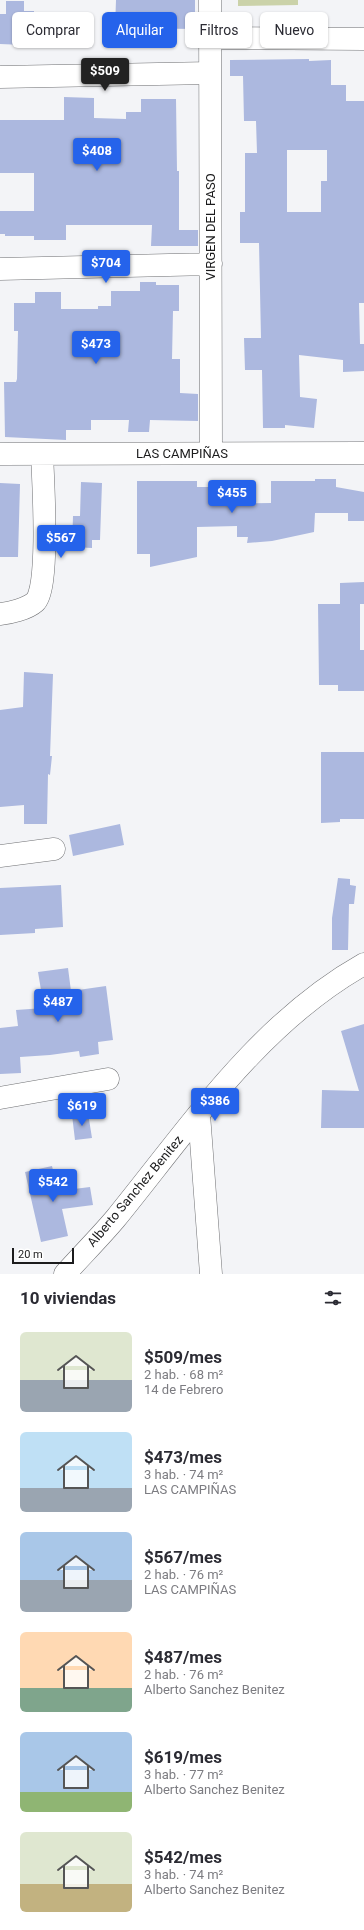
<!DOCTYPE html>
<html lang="es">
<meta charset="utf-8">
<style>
:root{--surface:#fff;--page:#f2f2f3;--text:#2b2b33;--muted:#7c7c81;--accent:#2563eb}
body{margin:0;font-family:Roboto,sans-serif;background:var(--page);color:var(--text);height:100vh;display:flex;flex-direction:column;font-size:15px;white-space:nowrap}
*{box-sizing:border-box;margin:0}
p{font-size:13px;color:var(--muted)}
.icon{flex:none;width:22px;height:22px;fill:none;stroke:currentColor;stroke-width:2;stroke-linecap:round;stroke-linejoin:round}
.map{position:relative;height:1274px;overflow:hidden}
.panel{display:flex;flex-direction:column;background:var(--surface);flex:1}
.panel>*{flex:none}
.top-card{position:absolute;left:12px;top:12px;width:340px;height:36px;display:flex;gap:8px}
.scale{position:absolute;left:12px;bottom:10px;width:62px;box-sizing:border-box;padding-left:4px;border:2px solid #1b1b1c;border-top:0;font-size:11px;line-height:14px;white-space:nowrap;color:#1b1b1c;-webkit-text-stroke:3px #fff;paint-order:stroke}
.price{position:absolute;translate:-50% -34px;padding:0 9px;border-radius:4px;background:var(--accent);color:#fff;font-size:13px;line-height:26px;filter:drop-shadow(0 1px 2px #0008)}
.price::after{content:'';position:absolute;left:50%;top:24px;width:12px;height:9px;margin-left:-6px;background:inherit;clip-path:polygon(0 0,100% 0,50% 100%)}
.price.on{background:#222;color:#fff}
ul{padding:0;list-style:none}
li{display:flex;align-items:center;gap:12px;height:100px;padding:0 20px}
li span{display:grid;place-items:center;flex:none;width:112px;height:80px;border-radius:6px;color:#555}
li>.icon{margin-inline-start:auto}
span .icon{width:48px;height:48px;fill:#fffc;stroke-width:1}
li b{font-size:17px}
h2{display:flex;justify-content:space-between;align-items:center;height:48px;padding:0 20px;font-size:17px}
.chip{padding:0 14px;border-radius:6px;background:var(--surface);box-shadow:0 1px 3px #0004;font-size:14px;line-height:36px}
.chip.on{background:var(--accent);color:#fff}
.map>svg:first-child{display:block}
.green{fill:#cbd2a9}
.building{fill:#acb8df;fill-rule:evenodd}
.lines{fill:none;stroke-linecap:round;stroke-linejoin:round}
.street-casing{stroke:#6f7073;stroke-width:23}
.secondary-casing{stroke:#6f7073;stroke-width:23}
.street{stroke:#fff;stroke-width:22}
.secondary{stroke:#fff;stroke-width:22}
.labels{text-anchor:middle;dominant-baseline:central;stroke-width:3.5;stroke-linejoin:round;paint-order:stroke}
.street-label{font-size:13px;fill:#1b1b1c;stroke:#fff}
</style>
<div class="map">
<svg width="364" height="1274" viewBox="0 0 364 1274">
<rect width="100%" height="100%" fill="#f3f4f7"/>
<path class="green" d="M238,0h60v5l-60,1z"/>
<path class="building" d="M116,0h79v29l-80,-1z
M6,1h18v10h10v15l38,1 -1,20 -71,-3v-30h6z
M309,59v2l22,-1v25h15v16h18v202h-5l1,41h4v27l-21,1v-12l-44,-5 1,42 17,2 -3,29 -29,-3v3h-22l-1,-58h-17l-1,-32h17l-2,-95h-19v-31h5v-59h12l-1,-32h-12l-1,-45h-13v-16zM287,150h40v31h-6v31h-34z
M64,97l30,1v20l32,1v-7h15v-13h35l1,72h2v59h19v16h-47l1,-21h-86v15h-32v-4h-29v-2h-5v-23h34v-38h-34v-53h64z
M140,282h16v3h23v26h-6l-1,48h8v34l18,1v27l-48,-1 -1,12h-21l1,-12h-38v10h-25v10l-61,-3 -1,-55h12l1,-3 1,-48h-4v-28h21v-11h26v17h37v-3h13v-15h29z
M315,479h21v8l28,5v29h-16v-8h-33l-1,19 -42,9 -25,2 1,-6h-11v-11l-40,1v30l-47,10v-13h-13v-73h60v6h28v17l46,-1v-22h44z
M81,482l21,1 -2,57h-8v8l-20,-1 1,-31h7z
M0,483l20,1 -2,73h-18z
M364,582v22h-4v46h4v41h-26v-6h-19l-1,-81h22v-21z
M24,672l29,2 -3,82h2l-2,19 -2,-1 -1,50h-23v-19l-24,2v-97l23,-3z
M321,752h43v67h-24v3l-19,1z
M120,824l4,21 -51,11 -4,-21z
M338,878l12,1v6l6,1 -2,18h-5l-1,46h-16v-32z
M61,885l2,42 -28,2v4l-35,2v-47z
M68,968l3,23 35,-5 7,54 -15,2 1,12 -19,3 -1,-6 -29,4 -30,2 1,16 -21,1v-46l18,-2 -2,-16 28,-2 -6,-36z
M364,1024v104h-43l1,-38 37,1 -18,-60z
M88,1113l4,25 -17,2 -3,-25z
M52,1166l6,25 32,-4 3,18 -31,4 6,27 -27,6 -16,-70z"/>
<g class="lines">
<g class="street-casing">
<path id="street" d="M210,0l1,453
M209,38l155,1
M0,77l210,-4
M0,269l211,-5
M0,454l364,-1
M0,614c10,-1 27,-5 35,-12 15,-13 8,-124 7,-148
M0,856l54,-7
M0,1098l108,-19
M199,1114l12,160"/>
</g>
<g class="secondary-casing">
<path id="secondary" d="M65,1274c17,-19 35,-37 51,-56 74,-91 143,-195 248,-254"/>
</g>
<use href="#street" class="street"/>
<use href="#secondary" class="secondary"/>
</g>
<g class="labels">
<g class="street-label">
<text transform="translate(210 227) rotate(-90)">VIRGEN DEL PASO</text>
<text x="182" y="453">LAS CAMPIÑAS</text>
<text transform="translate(135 1191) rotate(-50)">Alberto Sanchez Benitez</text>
</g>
</g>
</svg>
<div class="scale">20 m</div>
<b class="price on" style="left:105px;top:92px">$509</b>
<b class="price" style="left:97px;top:172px">$408</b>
<b class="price" style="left:106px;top:284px">$704</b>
<b class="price" style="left:96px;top:365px">$473</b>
<b class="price" style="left:232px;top:514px">$455</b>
<b class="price" style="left:61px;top:559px">$567</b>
<b class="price" style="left:58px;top:1023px">$487</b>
<b class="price" style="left:215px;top:1122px">$386</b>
<b class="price" style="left:82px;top:1127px">$619</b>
<b class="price" style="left:53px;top:1203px">$542</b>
<div class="top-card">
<a class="chip">Comprar</a>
<a class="chip on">Alquilar</a>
<a class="chip">Filtros</a>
<a class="chip">Nuevo</a>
</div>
</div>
<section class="panel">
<h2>10 viviendas<svg class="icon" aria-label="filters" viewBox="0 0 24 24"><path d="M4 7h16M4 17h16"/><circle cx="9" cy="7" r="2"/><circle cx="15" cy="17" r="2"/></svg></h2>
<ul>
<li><span style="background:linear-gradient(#dfe7d0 60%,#9aa5b1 0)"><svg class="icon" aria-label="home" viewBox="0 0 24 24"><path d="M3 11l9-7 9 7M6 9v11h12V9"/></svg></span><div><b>$509/mes</b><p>2 hab. · 68 m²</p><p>14 de Febrero</p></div></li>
<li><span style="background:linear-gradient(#bfe0f5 70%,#9aa5b1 0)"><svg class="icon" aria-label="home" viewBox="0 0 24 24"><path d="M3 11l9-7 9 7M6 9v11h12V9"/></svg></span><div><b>$473/mes</b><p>3 hab. · 74 m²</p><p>LAS CAMPIÑAS</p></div></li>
<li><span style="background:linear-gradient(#a9c7e8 60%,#9aa5b1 0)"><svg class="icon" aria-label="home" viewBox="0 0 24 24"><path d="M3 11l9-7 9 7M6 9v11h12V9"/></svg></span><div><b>$567/mes</b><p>2 hab. · 76 m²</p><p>LAS CAMPIÑAS</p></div></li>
<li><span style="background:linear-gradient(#ffd9b3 70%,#7fa58c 0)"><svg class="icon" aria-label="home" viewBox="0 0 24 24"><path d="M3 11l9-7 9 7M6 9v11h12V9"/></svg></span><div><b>$487/mes</b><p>2 hab. · 76 m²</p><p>Alberto Sanchez Benitez</p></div></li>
<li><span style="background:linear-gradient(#a9c7e8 75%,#8fb573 0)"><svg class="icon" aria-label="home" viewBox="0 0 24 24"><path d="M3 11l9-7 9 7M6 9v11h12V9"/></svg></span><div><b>$619/mes</b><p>3 hab. · 77 m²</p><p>Alberto Sanchez Benitez</p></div></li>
<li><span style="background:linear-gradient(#dfe7d0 65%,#c2b280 0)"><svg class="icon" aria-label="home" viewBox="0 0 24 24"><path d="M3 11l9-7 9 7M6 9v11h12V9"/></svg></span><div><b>$542/mes</b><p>3 hab. · 74 m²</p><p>Alberto Sanchez Benitez</p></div></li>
</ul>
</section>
